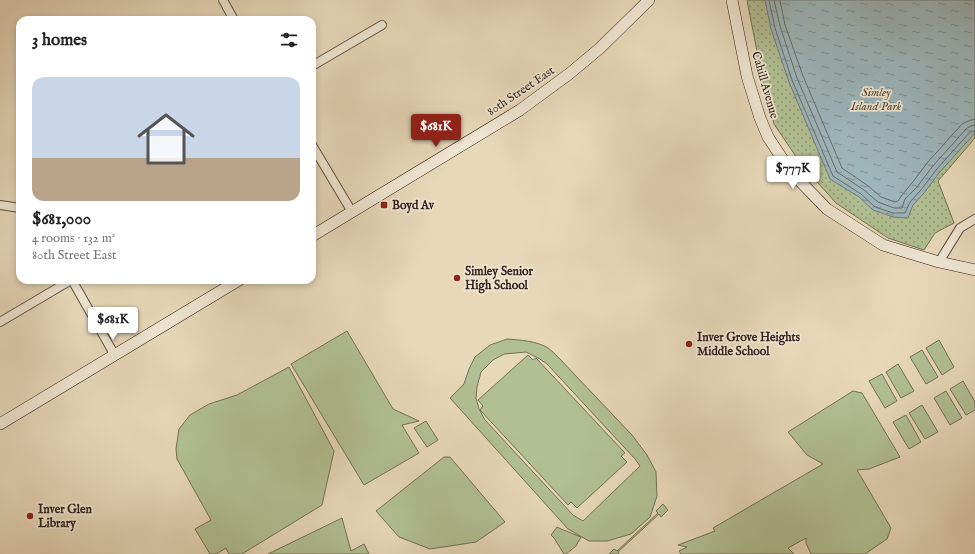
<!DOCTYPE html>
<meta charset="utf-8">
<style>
:root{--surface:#fff;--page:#f2f2f2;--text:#222;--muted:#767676;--accent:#8f2418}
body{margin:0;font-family:"IM FELL English",serif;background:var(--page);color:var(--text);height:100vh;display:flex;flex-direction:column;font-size:15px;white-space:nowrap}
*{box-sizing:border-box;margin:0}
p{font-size:13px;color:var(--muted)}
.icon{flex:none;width:22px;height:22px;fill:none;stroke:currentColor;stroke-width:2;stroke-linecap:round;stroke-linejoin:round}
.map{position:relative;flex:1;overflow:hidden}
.drawer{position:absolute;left:16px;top:16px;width:300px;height:268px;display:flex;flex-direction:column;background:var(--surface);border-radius:12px;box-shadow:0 2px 6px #0003}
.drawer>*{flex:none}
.price{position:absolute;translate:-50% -34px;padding:0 9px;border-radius:4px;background:#fff;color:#222;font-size:13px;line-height:26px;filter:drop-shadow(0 1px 2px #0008)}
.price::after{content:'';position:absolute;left:50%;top:24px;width:12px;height:9px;margin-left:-6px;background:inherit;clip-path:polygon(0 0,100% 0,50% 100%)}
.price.selected{background:var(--accent);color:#fff}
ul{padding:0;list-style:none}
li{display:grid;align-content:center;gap:8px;height:212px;padding:0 16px}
li span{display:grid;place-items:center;height:124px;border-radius:12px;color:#555}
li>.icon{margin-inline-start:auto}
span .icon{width:72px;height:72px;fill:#fffc;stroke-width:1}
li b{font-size:17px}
h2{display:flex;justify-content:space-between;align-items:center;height:48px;padding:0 16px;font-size:17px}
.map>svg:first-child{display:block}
.park{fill:url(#park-dots);stroke:#727157}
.pitch{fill:#b1c093;stroke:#727157;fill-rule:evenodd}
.water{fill:url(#water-ripples);stroke:#727b7b}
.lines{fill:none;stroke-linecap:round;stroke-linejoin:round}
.shore{stroke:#686c6b;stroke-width:1}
.street-casing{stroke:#5f5042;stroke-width:10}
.secondary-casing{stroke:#32221b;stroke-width:12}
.street{stroke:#efe6d2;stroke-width:8}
.secondary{stroke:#efe6d2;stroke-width:11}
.poi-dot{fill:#8f2418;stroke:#efe6d2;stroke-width:1.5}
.labels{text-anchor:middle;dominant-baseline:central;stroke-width:3.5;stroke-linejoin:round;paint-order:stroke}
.street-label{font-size:12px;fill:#32221b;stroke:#efe6d2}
.park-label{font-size:12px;font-style:italic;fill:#524a39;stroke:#efe6d2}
.poi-label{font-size:12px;font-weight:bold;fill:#32221b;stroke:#efe6d2;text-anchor:start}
</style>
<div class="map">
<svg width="975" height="554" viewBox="0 0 975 554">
<defs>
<pattern id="park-dots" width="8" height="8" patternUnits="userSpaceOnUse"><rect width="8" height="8" fill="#b1c093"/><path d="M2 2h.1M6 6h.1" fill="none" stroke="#919c77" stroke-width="1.8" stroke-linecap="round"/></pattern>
<pattern id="water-ripples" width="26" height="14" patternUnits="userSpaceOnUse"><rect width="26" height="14" fill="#9db6bb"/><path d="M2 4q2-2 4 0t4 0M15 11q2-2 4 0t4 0" fill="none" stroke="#819497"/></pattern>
</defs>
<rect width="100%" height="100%" fill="#e7d8b9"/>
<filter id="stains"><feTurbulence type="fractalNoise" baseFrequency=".005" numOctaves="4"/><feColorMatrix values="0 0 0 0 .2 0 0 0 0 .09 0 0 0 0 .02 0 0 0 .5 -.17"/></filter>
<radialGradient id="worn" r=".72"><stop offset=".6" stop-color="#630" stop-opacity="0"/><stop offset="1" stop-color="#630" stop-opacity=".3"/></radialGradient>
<path class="park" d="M747,0h228v138l-37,43 16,42 -19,10 -11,17 -36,-12 -52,-35 -35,-39 -27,-40 -11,-42z"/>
<path class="pitch" d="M347,331l46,78 26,12 -17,4 17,28 -55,32 -73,-121z
M507,339c13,1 30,2 41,9 4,3 7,6 10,9l74,78 15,20 9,17 1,24 -7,21 -19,17 -24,7h-18l-21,-12 -118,-131 14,-14 5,-15 6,-12 15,-12zM526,352l14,7 7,5 88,95 5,7 -57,55 -10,-6 -88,-95 -6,-11 -3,-11 1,-11 4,-15 12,-12 11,-6z
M939,340l15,27 -12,8 -16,-27z
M922,350l16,27 -12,7 -16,-27z
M528,355l5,5 3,-2 89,95 -4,3 6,6 -50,46 -6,-6 -3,3 -88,-95 3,-4 -5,-6z
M898,364l16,27 -13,7 -15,-26z
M289,367l45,84 -12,54 -80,49h-13l-3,-6 -10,6h-6l-15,-25 16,-9 -34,-61 -1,-10 3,-20 11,-14 19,-11 28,-9z
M882,374l15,27 -12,7 -16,-27z
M963,381l12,21v8l-9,5 -16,-26z
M853,391l9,2 38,64 -31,12 -12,1 34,58 -4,11 -22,15h-54l-5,-11v-5l-18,10 6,6h-113l-2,-3 8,-4 -9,-2 37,-14 -2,-3 110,-64 -16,-9 -19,-23z
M946,391l16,27 -12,7 -16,-27z
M922,405l16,27 -13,7 -16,-26z
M906,415l15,27 -12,7 -16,-27z
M426,421l12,19 -11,7 -13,-19z
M444,457h6l55,65 -29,20 -46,7 -31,-12 -23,-26z
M663,504l5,6 -7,7 -2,-3 -41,38 1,2h-10l5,-5 3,2 41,-38 -2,-2z
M342,518l9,33 13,-7 5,10h-101z
M557,527l4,2 20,8 -5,9 -10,8h-2l-10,-16 -3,-3z"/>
<path class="water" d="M765,0h210v133l-36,40 -15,20 -11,12 -5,13 -15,-1 -20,-7 -14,-13 -29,-18 -41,-97 -18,-53z"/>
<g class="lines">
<path class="shore" d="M769,0l6,28 17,52 41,96 28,18 14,13 18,6h12l5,-11 11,-12 15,-20 34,-38 5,-1
M774,0l6,26 17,52 40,94 27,18 14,12 16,6h8l3,-9 12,-12 15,-20 35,-39 4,-2 4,-1
M780,0l5,25 18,51 39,92 25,17 14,12 14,5 3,-1 4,-6 10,-12 15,-20 35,-39 6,-3 7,-2"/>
<g class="street-casing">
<path id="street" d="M223,0l11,20
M312,66l70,-41
M312,145l40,67
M0,205l20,3
M939,262l21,-34 15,-9
M72,280l42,74
M0,322l71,-42"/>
</g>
<g class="secondary-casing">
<path id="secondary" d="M732,0l15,76 13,42 8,19 23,35 36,37 56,36 56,17 36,8
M312,236l208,-126 49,-36 30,-25 50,-49
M0,424l239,-144"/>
</g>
<use href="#street" class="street"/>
<use href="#secondary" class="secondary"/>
</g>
<g class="poi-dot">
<rect x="380" y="201" width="8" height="8" rx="2"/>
<circle cx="457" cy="278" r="4"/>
<circle cx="689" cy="344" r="4"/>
<circle cx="30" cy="516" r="4"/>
</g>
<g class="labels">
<g class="street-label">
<text transform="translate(765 85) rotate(74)">Cahill Avenue</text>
<text transform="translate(521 91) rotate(-34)">80th Street East</text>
</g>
<g class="park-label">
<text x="876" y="92">Simley<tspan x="876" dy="14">Island Park</tspan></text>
</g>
<g class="poi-label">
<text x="392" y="205">Boyd Av</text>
<text x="465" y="271">Simley Senior<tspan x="465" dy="14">High School</tspan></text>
<text x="697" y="337">Inver Grove Heights<tspan x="697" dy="14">Middle School</tspan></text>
<text x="38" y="509">Inver Glen<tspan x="38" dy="14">Library</tspan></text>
</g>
</g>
<rect width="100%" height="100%" filter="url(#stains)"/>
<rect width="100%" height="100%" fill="url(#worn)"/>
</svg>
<b class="price selected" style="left:436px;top:148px">$681K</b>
<b class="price" style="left:793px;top:190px">$777K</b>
<b class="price" style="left:113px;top:341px">$681K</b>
<section class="drawer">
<h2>3 homes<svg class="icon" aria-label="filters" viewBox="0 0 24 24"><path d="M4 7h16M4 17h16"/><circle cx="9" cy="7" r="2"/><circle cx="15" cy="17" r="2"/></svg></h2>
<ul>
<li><span style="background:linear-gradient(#c9d6e8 65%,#b9a48a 0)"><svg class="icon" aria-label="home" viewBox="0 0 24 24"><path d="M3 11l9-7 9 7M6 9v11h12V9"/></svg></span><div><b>$681,000</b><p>4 rooms · 132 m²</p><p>80th Street East</p></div></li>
</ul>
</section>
</div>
